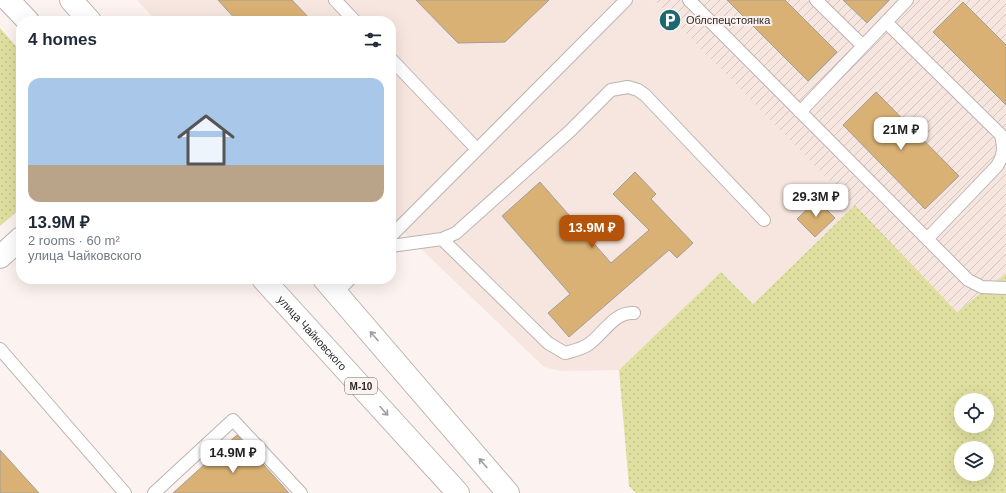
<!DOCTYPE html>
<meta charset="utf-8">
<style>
:root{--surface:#fff;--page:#f6f6f7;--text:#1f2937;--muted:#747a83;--line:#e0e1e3;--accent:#b45309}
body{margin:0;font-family:Arial,sans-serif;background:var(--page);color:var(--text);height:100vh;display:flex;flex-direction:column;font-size:15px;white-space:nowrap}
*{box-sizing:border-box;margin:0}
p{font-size:13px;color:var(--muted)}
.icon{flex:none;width:22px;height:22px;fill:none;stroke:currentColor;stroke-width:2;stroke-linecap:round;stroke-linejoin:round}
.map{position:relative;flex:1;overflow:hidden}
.side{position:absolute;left:16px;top:16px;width:380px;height:268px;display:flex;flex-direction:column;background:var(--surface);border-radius:16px;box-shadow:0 4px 16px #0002}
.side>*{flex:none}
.buttons{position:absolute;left:954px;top:393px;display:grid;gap:8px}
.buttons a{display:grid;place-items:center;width:40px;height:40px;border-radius:50%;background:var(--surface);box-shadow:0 4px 16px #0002;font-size:20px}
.price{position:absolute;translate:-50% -34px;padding:0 9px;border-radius:8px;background:#fff;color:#222;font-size:13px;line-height:26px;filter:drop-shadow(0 1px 2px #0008)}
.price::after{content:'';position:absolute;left:50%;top:24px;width:12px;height:9px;margin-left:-6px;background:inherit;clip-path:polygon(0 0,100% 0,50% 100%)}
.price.selected{background:var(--accent);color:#fff}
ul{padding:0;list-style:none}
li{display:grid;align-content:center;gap:8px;height:212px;padding:0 12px}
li+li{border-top:1px solid var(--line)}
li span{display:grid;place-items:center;height:124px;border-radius:12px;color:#555}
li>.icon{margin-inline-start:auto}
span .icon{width:72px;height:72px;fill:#fffc;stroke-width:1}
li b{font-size:17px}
h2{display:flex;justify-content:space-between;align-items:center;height:48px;padding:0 12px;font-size:17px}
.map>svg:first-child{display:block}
.built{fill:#f6e6df}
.industrial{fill:url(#industrial-furrows)}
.grass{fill:url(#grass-dots);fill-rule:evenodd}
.building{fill:#d9b174;stroke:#a29e98}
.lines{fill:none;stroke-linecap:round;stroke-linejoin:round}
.lane-casing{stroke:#bcb4b1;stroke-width:14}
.secondary-casing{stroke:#bcb4b1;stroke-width:24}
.highway-casing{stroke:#bcb4b1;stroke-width:24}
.lane{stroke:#fff;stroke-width:12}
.secondary{stroke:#fff;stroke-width:22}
.highway{stroke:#fff;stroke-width:22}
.oneway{stroke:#a09f9e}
.labels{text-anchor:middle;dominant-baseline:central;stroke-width:4;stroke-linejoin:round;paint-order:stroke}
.shield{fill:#fcf3f0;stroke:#6a6664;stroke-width:1}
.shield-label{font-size:10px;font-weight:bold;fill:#2c2928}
.poi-label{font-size:11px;fill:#2c2928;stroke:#fcf3f0;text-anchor:start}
.street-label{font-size:11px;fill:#2c2928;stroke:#fcf3f0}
</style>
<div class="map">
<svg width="1006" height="493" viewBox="0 0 1006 493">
<defs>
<pattern id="industrial-furrows" width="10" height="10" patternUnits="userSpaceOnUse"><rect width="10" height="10" fill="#f6e6df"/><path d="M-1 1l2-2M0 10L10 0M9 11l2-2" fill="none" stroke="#d3c5bf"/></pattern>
<pattern id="grass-dots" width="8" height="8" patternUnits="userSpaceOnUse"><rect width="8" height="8" fill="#dfe09f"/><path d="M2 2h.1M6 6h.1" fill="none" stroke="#c0c089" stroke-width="1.8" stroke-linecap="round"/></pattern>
</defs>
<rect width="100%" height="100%" fill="#fcf3f0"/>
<path class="built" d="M137,0h517l201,205 -102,99 -32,-32 -102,98 -58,1 -17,-4 -153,-147v-199h-235z"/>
<path class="industrial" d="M654,0h352v273l-49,39z"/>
<path class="grass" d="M0,28l21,24v156l-21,18z
M855,205l102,107 49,-39v220h-370l-7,-7 -10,-116 102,-98 32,32zM961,400h26v26h-26zM961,448h26v26h-26z"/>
<path class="building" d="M218,0h74l20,21h-75z
M416,0h133l-44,42 -47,1z
M727,0h58l52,52 -29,29z
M843,0h46l-22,23z
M963,2l43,43v60l-73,-73z
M876,92l83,84 -34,33 -82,-84z
M635,172l21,22 -5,5 42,44 -16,15 -8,-8 -100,87 -21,-24 22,-19 -68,-78 38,-34 71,81 38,-33 -36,-36z
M817,200l18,18 -20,19 -18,-18z
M237,435l52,58h-116z
M0,450l39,43h-39z"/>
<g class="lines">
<g class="lane-casing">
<path id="lane" d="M335,0l20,21
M689,0l279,280 14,7 24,1
M816,0l47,46
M886,22l115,113c3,13 3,20 -4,31l-70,73
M391,59l82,86
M800,112l107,-112
M391,236l235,-236
M442,239l106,104 17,10c8,-2 17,-4 24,-9 14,-10 26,-33 45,-31
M391,246l51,-7 14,-6 114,-102 41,-41 17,-3 10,3 7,5 119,125
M336,293l14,-14
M0,349l125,144
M154,493l79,-73 68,73"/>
</g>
<g class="secondary-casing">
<path id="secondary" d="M0,257l21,-19"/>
</g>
<g class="highway-casing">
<g id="highway">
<path d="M8,0l20,21"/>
<path d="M71,0l19,21"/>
<path id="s1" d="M263,279l195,214"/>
<path d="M324,279l184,214"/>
</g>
</g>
<use href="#lane" class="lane"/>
<use href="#secondary" class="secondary"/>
<use href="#highway" class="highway"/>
</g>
<defs><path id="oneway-shaft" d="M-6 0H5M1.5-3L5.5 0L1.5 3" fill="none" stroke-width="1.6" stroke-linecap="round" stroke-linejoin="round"/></defs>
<g class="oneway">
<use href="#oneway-shaft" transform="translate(374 336) rotate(-131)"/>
<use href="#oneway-shaft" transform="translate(384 411) rotate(48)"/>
<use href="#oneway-shaft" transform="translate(483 463) rotate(-130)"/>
</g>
<defs>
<g id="parking-disc" transform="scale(1.15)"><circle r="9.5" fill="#1c6870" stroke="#fcf3f0"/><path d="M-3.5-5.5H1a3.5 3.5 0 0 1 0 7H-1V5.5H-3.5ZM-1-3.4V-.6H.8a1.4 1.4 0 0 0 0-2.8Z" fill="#fff"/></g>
</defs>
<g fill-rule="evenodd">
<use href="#parking-disc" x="670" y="20"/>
</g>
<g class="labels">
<rect class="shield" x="345" y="378" width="32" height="16" rx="3"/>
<g class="shield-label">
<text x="361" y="386">М-10</text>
</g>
<g class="poi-label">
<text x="686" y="20">Облспецстоянка</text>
</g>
<g class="street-label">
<text stroke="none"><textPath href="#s1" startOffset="73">улица Чайковского</textPath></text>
</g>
</g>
</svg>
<div class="buttons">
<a><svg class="icon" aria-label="locate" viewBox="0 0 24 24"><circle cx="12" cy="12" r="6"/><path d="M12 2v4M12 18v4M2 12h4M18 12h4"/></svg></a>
<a><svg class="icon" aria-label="layers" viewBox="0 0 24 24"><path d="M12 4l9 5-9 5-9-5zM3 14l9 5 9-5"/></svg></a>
</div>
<b class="price" style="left:901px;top:151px">21M ₽</b>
<b class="price" style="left:816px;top:218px">29.3M ₽</b>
<b class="price selected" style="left:592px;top:249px">13.9M ₽</b>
<b class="price" style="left:233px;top:474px">14.9M ₽</b>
<section class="side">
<h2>4 homes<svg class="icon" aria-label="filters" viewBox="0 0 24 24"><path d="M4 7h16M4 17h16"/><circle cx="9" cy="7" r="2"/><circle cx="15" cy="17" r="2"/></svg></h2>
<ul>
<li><span style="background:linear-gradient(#a9c7e8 70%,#b9a48a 0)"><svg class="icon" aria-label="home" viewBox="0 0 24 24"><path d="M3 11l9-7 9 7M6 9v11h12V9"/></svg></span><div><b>13.9M ₽</b><p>2 rooms · 60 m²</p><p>улица Чайковского</p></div></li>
</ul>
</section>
</div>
